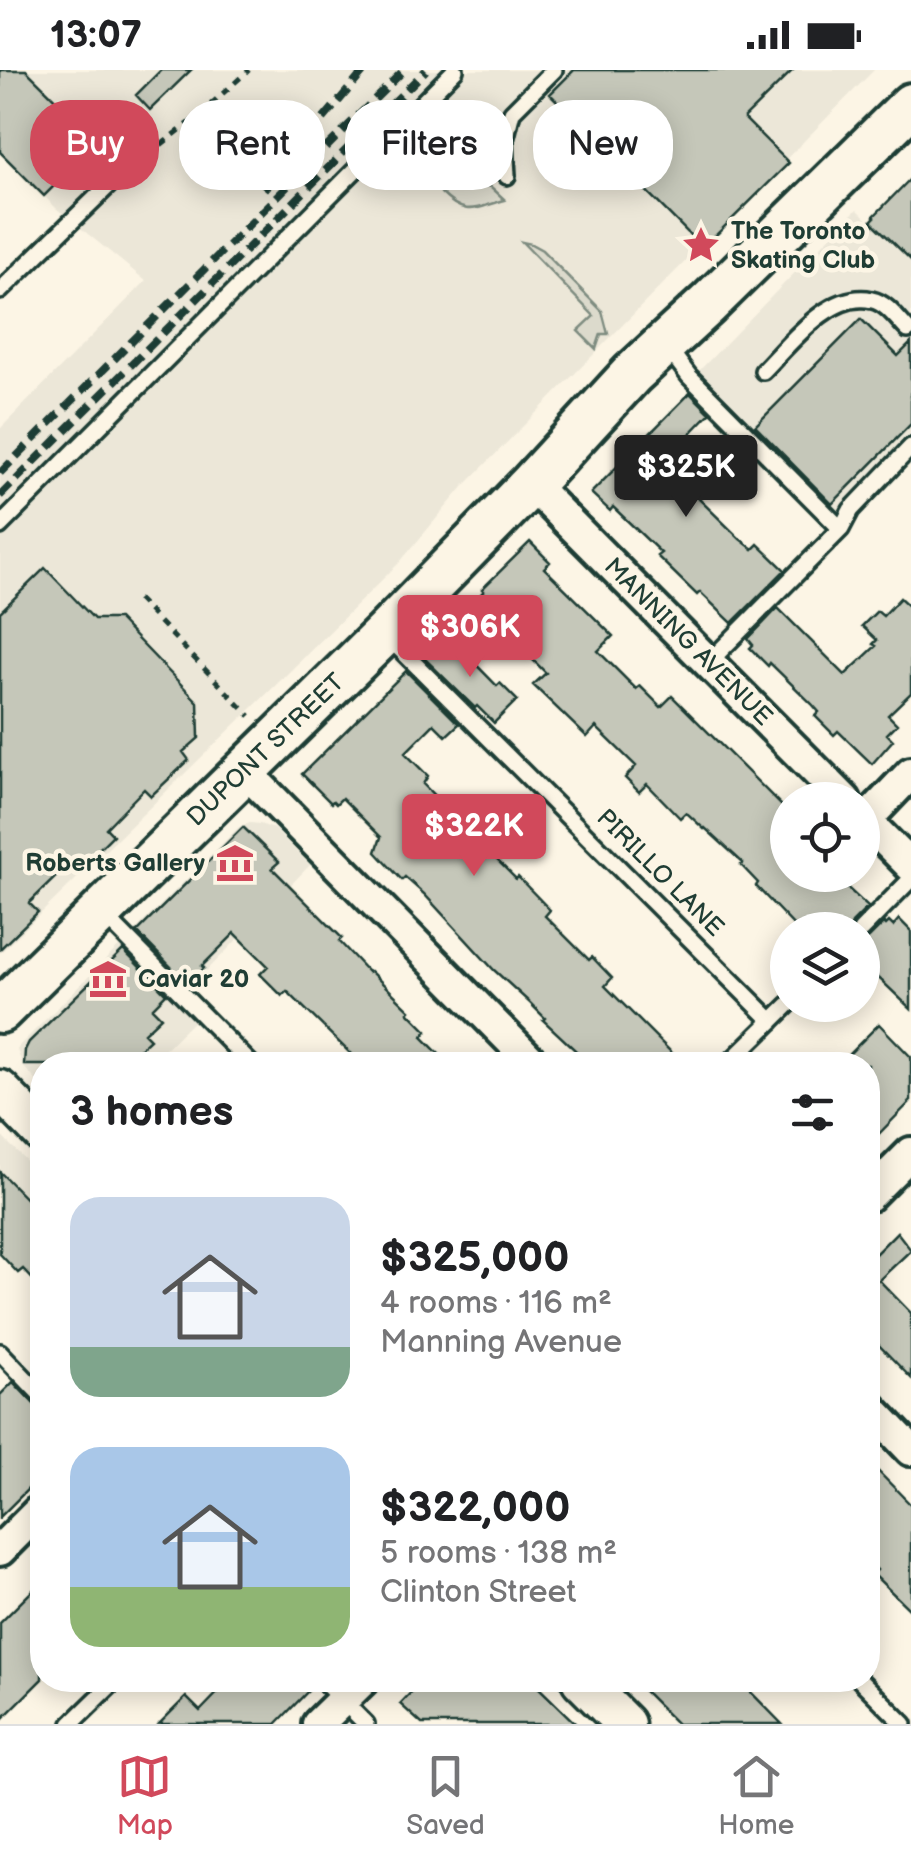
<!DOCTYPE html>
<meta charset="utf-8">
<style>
:root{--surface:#fff;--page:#f2f2f2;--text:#202124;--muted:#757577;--line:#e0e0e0;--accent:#d1495b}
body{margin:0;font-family:"Balsamiq Sans",sans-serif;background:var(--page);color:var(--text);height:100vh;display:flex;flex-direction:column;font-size:38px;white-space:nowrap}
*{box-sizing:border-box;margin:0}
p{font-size:32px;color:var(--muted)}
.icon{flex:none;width:55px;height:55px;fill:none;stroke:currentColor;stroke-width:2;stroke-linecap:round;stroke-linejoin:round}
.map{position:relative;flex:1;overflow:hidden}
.drawer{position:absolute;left:30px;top:982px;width:850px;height:640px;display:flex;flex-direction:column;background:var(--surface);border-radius:40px;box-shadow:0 5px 25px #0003}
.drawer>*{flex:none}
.guide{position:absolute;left:30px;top:30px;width:852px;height:90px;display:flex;gap:20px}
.fabs{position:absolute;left:770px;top:712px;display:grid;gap:20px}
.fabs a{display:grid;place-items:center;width:110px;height:110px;border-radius:50%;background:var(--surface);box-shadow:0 5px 25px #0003;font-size:50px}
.price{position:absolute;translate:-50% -85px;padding:0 22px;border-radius:10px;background:var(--accent);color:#fff;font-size:32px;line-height:65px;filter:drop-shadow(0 2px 5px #0008)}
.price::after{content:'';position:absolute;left:50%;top:60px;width:30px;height:22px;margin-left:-15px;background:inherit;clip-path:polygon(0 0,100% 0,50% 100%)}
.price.on{background:#222;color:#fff}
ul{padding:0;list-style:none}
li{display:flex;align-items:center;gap:30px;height:250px;padding:0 40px}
li span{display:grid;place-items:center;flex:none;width:280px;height:200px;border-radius:30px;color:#555}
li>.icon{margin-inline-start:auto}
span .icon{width:120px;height:120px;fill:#fffc;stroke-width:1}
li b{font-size:42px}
h2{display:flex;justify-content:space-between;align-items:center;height:120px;padding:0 40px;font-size:42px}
.pill{padding:0 35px;border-radius:40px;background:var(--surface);box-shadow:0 5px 25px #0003;font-size:35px;line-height:90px}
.pill.on{background:var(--accent);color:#fff}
.status{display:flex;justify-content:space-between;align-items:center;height:70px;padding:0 50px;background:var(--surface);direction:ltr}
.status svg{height:28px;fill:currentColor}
.dock{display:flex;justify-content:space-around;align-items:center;height:140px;border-top:2px solid var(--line);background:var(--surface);font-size:28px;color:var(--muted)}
.dock a{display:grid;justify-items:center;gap:5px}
.dock .on{color:var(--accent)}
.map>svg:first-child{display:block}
.built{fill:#ece7d8}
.green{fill:#dcdacc;stroke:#7e8c80;stroke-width:2.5}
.building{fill:#c5c7b9;stroke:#1f3d34;stroke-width:2.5}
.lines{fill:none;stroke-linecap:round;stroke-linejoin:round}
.service-casing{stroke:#1f3d34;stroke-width:22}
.minor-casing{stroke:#1f3d34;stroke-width:38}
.tertiary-casing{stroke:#1f3d34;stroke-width:45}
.secondary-casing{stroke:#1f3d34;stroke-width:50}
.path{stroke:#1f3d34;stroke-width:5;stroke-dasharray:8 8;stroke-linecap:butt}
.service{stroke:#fcf5e5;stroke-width:15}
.minor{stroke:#fcf5e5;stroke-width:30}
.tertiary{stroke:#fcf5e5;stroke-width:38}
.secondary{stroke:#fcf5e5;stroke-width:42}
.rail{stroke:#1f3d34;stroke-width:8;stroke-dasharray:15 8;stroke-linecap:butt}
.labels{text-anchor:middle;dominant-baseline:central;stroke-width:9;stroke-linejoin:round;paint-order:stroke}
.poi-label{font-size:25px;font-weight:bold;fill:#1f3d34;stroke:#fcf5e5;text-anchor:start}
.street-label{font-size:25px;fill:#1f3d34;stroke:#fcf5e5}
</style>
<div class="status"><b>13:07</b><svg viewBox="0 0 49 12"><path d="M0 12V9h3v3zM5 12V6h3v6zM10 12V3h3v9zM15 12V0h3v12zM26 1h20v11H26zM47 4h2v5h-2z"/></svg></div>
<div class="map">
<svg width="911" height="1654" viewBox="0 0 911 1654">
<rect width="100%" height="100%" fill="#fcf5e5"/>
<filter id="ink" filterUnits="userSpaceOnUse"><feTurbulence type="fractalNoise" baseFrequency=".01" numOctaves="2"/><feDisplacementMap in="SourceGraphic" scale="20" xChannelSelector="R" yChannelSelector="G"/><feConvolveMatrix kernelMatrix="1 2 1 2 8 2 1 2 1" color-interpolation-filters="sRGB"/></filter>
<g filter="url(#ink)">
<path class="built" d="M0,0h874l-411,417 -64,76 -117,116 -282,274v-524l146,-148 -89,-72 -57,-57z
M857,139l54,52v174l-76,77 -140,-137z
M250,753l10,1 14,5 36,36 -123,126 8,29 -46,45h-107v22l-19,-21 -6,-16 3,-5 219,-218z
M0,1065l42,41v30l-42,41z"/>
<path class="green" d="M470,113l21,4 14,13c-30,8 -39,18 -64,-7v-4l3,-2z
M522,172l9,2 11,6 60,61 6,23h-7l-5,15 -18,-18 16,-15z"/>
<path class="building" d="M0,0h26l75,74 -40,40 -2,-3 -15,15 -44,-44z
M161,0h30l-41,40 -14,-15z
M574,0h219l-49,48 45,45 -86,85 -153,-154z
M911,108v82l-40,-39 4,-4 -1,-1z
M861,249l37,37 13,-13v81l-79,80 -77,-78z
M690,323l20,20 -45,47 37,36 -3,3 41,40 13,10 5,-5 27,26 -53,53 -32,-31 -3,3 -40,-39 4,-3 -48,-46 -3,4 -19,-18z
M530,472l20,20 -6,6 69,68 -15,15 38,38 4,-3 21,21 11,-11 116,116v63h39l7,8 4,-4 30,28 -16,16 -2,7h-52l-42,-44 2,-3 -17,-18 2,-2 -38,-35 -1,1 -16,-15 -3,-1 -5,5 -33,-34 -8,8 -14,-14 11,-12 -40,-39 -9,10 -54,-52 13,-12 -17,-17 3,-3 -55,-55 7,-7 -2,-2z
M45,498l49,51h24l80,83 1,36 -16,14 6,8 -38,36 -7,-7 -38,39 7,7 -37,37 -8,-7 -39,38 9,9 -38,37v-337z
M900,528l11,10v85l-23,22 9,9 -10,10 6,6 -21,24 -34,-33 -4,4 -19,-19 4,-4 -7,-8 -42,-41 -2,3 -18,-18 3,-3 -5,-6 30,-31 67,67 31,-29 -3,-2 4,-4 -15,-14 15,-15 6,5z
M447,565l50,51 3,-3 17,17 -23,23 -17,-17 -2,2 -51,-50z
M406,601l53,53 -13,12 -12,-12 -29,29 23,23 -5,8 75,77 18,18 2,-2 32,33 -5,6 44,44 3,-3 20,21 -7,8 79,79h-93l-48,-45 2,-2 -15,-15 -36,-33 -70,-76 -19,-17 -3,3 -26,-28 5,-15 -39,-39 -6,6 -3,-3 -2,2 -29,-29z
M243,757l36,35 -7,6 70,70 -3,3 29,31 2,-1 40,39 -2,2 19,19 -5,6 28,28h-88l-75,-74 -5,5 -22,-22 8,-8 -33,-33 -33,33 2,2 -14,15 -6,-6 -2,1 -43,-44 -2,-2z
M899,849l12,12v78l-49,-47v-21l7,-3 15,-15 2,2 3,-3 4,4z
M123,880l43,44 -14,14 9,9 -17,16 6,6 -28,26h-98l1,-15 4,-8z
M879,954l32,33v44l-43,44v-80h-30z
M0,1102l42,43v74l-19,-20 -5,4 -18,-19z
M897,1162l14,18 -32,30 32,33v65l-43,-44v-73z
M13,1312l21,22 8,5v52l-8,8 7,7 -41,41v-122z
M868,1391l43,44v106l-38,-37 4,-4 -9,-10z
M42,1511v98l-42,42v-98z
M230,1610h81l2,6 -37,38h-117l27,-27 14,14z
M423,1610h108l45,44h-154l-22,-20z
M633,1610h106l43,44h-105z"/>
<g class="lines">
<g class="service-casing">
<path id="service" d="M507,106l-2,-36 7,-28 42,-42
M0,221l109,-106
M668,278l21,28 152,153
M763,301c26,-26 67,-81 109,-71 15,3 26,20 36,30
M0,456l455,-456
M386,565l386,386
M708,593l133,-134 10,-19 60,-63
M104,845l148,150
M861,860l50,-51
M727,995l61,-60
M0,1282l42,44
M322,1610l44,44
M860,1610l44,44
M71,1654l45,-44"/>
</g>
<g class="minor-casing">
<path id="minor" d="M531,414l314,316
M245,701l290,294
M862,747l49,49
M866,750l45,-47
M868,1126l43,-43
M868,1335l43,45
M0,1480l42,-42
M318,1654l45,-44"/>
</g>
<g class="tertiary-casing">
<path id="tertiary" d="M0,1020l42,43
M581,1610l44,44"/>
</g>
<g class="secondary-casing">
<path id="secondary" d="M0,941l385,-378 146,-149 101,-110 76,-70 203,-199"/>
</g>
<path class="path" d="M123,104l69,-53 57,-51
M137,529l113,117
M431,566l8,7"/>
<use href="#service" class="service"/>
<use href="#minor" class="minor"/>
<use href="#tertiary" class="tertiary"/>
<use href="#secondary" class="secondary"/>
<path class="rail" d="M264,119l101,-119
M0,403l404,-403
M0,426l426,-426"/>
</g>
</g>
<defs>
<g id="sight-bare" transform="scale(3)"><path d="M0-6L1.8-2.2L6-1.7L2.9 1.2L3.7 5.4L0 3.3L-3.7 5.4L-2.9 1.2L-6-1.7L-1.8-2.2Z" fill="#d1495b" stroke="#fcf5e5" stroke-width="2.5" paint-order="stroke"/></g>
<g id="museum-bare" transform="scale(3)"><path d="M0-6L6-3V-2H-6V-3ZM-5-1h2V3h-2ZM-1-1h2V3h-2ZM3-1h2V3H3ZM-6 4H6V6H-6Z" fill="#d1495b" stroke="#fcf5e5" stroke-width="2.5" paint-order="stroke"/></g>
</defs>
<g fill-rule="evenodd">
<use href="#sight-bare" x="701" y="175"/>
<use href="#museum-bare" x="235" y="793"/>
<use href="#museum-bare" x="108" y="909"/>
</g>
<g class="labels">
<g class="poi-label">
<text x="731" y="161">The Toronto<tspan x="731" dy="29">Skating Club</tspan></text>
<text x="205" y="793" text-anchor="end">Roberts Gallery</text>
<text x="138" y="909">Caviar 20</text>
</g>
<g class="street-label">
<text transform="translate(688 572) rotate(45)">MANNING AVENUE</text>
<text transform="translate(266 680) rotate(-44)">DUPONT STREET</text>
<text transform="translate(660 803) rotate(45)">PIRILLO LANE</text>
</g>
</g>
</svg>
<div class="fabs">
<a><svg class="icon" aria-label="locate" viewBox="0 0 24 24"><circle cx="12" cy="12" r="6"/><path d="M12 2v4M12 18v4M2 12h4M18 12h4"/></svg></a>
<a><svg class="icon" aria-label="layers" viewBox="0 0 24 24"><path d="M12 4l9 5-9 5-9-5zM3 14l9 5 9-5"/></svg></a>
</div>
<b class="price on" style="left:686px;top:450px">$325K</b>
<b class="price" style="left:470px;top:610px">$306K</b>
<b class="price" style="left:474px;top:809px">$322K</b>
<div class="guide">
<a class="pill on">Buy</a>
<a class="pill">Rent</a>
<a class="pill">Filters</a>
<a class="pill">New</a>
</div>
<section class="drawer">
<h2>3 homes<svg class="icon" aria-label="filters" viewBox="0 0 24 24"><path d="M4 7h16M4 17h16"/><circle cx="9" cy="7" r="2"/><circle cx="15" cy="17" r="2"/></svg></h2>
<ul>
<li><span style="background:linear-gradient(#c9d6e8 75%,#7fa58c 0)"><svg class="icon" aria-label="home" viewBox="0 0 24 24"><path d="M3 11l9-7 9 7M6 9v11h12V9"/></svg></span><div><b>$325,000</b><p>4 rooms · 116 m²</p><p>Manning Avenue</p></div></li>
<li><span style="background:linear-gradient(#a9c7e8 70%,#8fb573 0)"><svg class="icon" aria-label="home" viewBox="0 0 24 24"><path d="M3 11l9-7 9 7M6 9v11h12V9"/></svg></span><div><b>$322,000</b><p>5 rooms · 138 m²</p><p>Clinton Street</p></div></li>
</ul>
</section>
</div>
<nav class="dock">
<a class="on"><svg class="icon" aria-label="map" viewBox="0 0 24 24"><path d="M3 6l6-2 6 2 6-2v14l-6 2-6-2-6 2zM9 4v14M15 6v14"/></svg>Map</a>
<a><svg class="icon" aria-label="saved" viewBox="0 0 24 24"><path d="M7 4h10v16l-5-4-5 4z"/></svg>Saved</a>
<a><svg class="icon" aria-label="home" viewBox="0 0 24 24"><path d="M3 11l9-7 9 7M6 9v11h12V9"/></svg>Home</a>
</nav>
